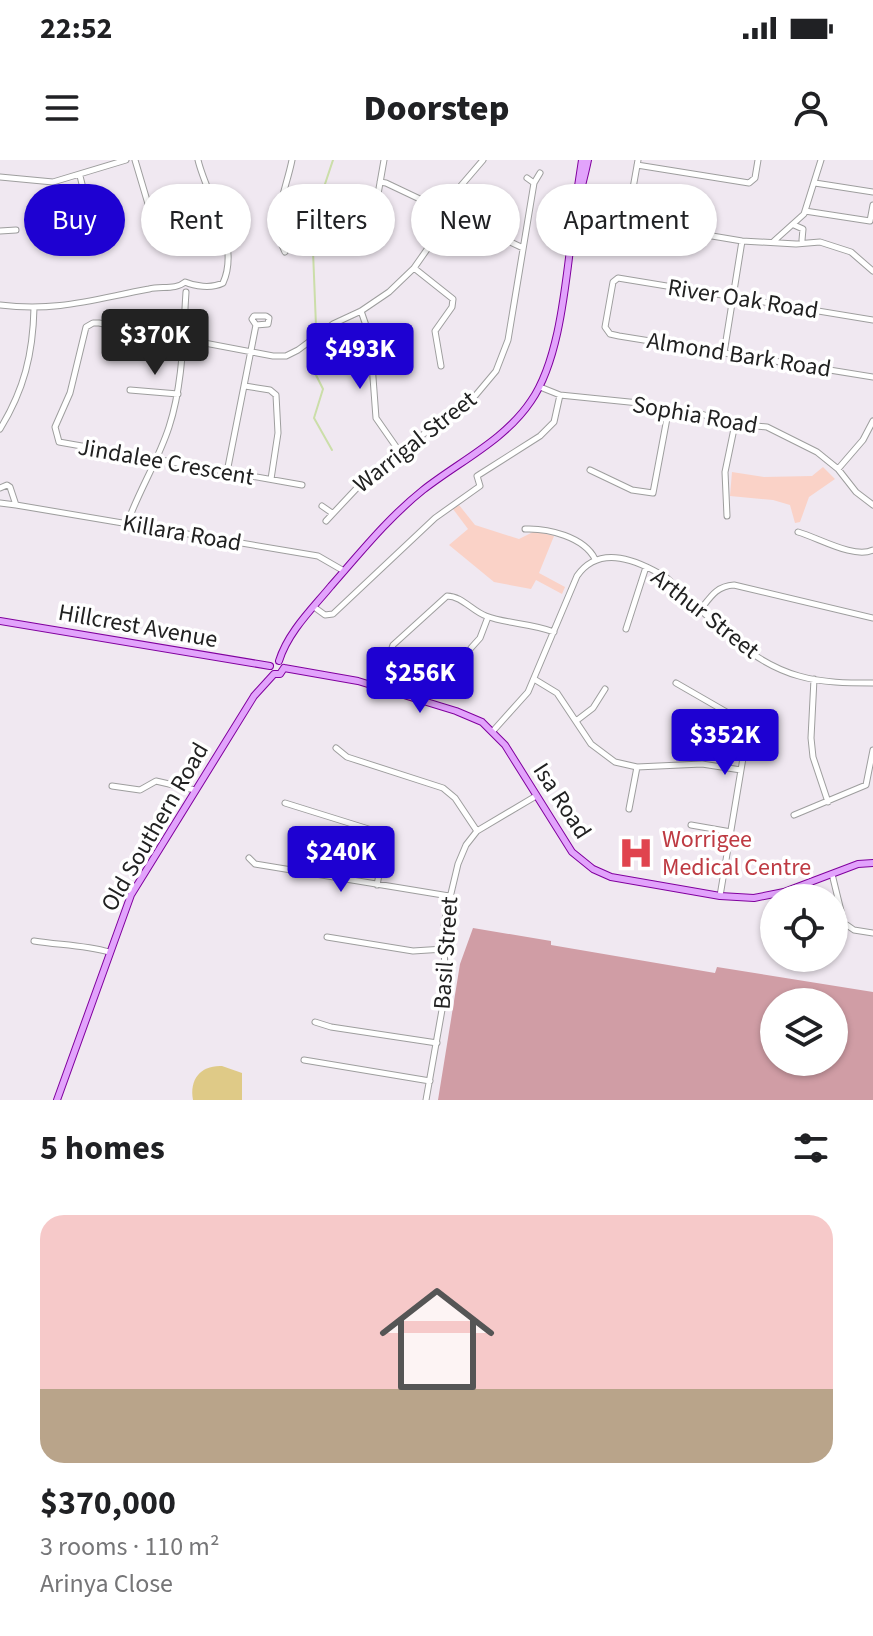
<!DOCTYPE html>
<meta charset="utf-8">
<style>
:root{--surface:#fff;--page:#f6f6f6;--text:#202124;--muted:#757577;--accent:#1e01d2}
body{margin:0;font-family:"Source Sans 3",sans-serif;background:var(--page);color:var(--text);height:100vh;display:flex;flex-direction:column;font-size:30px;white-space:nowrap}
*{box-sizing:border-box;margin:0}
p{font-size:26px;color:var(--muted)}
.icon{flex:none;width:44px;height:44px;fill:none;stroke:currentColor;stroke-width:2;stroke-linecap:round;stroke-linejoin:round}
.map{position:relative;height:940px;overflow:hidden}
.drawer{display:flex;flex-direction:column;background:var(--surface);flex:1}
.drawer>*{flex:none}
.banner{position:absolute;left:24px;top:24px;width:826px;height:72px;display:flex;gap:16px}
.tools{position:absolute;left:760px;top:724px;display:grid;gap:16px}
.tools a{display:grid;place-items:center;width:88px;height:88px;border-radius:50%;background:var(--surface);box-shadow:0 2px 6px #0004;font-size:40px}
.price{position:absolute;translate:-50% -68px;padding:0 18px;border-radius:8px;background:var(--accent);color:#fff;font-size:26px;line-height:52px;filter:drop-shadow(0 2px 4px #0008)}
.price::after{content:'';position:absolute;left:50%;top:48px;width:24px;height:18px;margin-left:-12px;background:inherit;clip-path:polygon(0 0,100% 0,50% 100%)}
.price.active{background:#222;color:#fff}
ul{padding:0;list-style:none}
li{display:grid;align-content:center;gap:16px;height:424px;padding:0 40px}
li span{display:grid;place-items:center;height:248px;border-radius:24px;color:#555}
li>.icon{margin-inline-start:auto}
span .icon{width:144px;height:144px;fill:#fffc;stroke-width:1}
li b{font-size:34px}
h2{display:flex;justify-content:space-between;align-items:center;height:96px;padding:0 40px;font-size:34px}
.tag{padding:0 28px;border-radius:36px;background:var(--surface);box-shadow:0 2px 6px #0004;font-size:28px;line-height:72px}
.tag.active{background:var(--accent);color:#fff}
.status{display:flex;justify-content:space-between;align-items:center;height:56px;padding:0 40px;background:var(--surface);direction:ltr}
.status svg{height:22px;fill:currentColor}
header{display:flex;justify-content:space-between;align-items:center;height:104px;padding:0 40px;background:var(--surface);font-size:36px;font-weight:800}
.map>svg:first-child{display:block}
.forest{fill:#d09da5;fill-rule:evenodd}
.park{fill:#fad2c7}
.pitch{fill:#dfca87}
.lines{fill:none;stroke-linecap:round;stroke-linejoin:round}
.stream{stroke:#cbdea9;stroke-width:2}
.minor-casing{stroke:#9e9e9e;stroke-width:7}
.major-casing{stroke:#80009e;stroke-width:8}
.minor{stroke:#fff;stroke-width:5}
.major{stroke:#e2a3fc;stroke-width:6}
.labels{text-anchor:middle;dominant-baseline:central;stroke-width:7;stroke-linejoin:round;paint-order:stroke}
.street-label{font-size:24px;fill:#212121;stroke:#fff}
.health-label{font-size:24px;fill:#be3a42;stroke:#fff;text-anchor:start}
</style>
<div class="status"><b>22:52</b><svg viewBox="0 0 49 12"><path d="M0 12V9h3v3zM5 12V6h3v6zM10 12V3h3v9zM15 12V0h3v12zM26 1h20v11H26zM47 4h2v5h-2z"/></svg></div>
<header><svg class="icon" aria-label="menu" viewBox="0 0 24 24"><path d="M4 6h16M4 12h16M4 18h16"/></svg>Doorstep<svg class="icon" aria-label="person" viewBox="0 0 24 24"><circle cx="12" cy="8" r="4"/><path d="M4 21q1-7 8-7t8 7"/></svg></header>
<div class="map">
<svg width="873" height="940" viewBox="0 0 873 940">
<rect width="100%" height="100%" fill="#f0e8f1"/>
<path class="forest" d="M473,768l78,13v4l164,28 2,-6 156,25v108h-435l22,-136zM774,842h60v60h-60z"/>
<path class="park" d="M823,307l12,12 -26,18 -9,25 -5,1 -5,-18 -17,-5 -43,-4 2,-24 32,5 48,-1z
M459,345l16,20 44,14 16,-8 19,5 -15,37 26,14 -3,7 -26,-14 -5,9 -37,-7 -45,-37 19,-16 -15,-20z"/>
<path class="pitch" d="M222,906l20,7v27h-49c-4,-21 8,-35 29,-34z"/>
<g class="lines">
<path class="stream" d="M316,166l-3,-75 9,-58 11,-33
M311,191l1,16 11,22 -9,29 18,32"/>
<g class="minor-casing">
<path id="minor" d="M135,0l19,64
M637,5l112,18 6,-5 3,-18
M80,16l15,60
M0,17l53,5 73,-22
M527,18l7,5
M380,22l6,1 137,65
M815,23l58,9
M805,51l65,10 3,-16
M575,53l167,28 54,3 24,-2 31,10 22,19
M627,62l11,-62
M794,65l9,4 -1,11
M0,71l16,-1
M378,79l-4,-22 10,-57
M774,81l30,-27 17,-54
M285,92c-16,-31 1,-61 7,-92
M414,108l39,31 -1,8 -17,24 6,35
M0,145c58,7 94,-6 149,-16 12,-3 27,1 36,-7 9,4 26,7 38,1 18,-40 -16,-85 -25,-123
M361,151l9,26 6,81 23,33
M873,160l-255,-42 -5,4 -8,45 5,7 9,2 254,41
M724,193l18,-112
M245,226l25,4 6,5 2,38 -7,46
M540,227l20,8 79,8 29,10 33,1 34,10 32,3 50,25 21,17 18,23 17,13
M130,230l48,4
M0,269c24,-39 33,-75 34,-121
M838,309l25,-29 10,-19
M590,310l42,20 21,3 15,-80
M227,312l29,-147 -4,-6 2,-3h12l3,2 -1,6 -12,1
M302,325l-243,-43 -4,-15 15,-34 16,-66 7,-4h6l174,33h13l12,-6 35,-26 28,-13 28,-19 25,-24 14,-20 31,-60 24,-28
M0,328l7,-3 3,2 6,18 302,51 26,15
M0,343l16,2
M322,346l10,7
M727,356l-2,-44 10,-48
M326,361l45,-48 104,-77 21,-25 12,-31 26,-157 6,-10
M127,364c12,-34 31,-63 42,-97 14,-43 14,-90 17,-135
M525,369c23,-1 59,8 70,30
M798,372c21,6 56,27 75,18
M314,447l11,8 8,-1 102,-96 45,-32 -3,-10 63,-40 14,-14 6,-27
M701,449c10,-13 16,-23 33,-24l139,33
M626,469l20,-62
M471,488l9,-10 8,-21
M534,519l23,14 34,51 24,18 22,5 65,-3 39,6
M814,519l-3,59 2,19 15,45
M676,523l66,38 4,6 -1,19 -25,150
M379,526l14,-41 54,-49c15,0 25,15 39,20 21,8 45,7 68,16
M576,561l17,-13 12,-19
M493,571l35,-39 49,-116c23,-33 62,-15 90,2 40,36 78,83 132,98 24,7 49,7 74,7
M336,588l11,9 96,31 12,10 22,33
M112,626l28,4 16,-9 39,9
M285,643l93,29 7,12 -8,41
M629,649l8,-42
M794,655l72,-30 7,-35
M691,665l40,7
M249,698l6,6 194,32
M832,714l12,49 10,7 19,3
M327,777l86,14 31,-2
M34,781c25,4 50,4 75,11
M315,862l16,5 106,16
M304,900l126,21
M426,940l19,-107 -1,-70 14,-59 8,-19 11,-14 59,-35"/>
</g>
<g class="major-casing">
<path id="major" d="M575,46l7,-46
M0,461l270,45
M279,501c9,-29 33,-52 52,-75 30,-34 57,-68 92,-96 37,-29 82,-50 108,-89 31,-45 35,-128 43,-182 4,-20 10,-39 14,-59
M284,508l74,13 98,30 26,11 23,23 67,107 21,17 18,8 109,19 34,2 30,-6 74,-28 15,-1
M57,940l74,-205 123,-199 20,-22h6l4,-6"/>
</g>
<use href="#minor" class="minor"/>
<use href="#major" class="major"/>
</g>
<defs>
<g id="hospital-bare" transform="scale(2.76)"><path d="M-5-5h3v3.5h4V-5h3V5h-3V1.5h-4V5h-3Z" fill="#e0444e" stroke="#fff" stroke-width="2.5" paint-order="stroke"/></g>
</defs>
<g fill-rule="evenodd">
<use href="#hospital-bare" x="636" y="693"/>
</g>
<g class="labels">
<g class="street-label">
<text transform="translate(743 139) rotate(9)">River Oak Road</text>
<text transform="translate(739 195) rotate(9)">Almond Bark Road</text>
<text transform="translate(695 255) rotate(10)">Sophia Road</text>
<text transform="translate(415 282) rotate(-38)">Warrigal Street</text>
<text transform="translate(166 302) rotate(10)">Jindalee Crescent</text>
<text transform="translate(182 373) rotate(10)">Killara Road</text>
<text transform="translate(705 454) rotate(38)">Arthur Street</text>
<text transform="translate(138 466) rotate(10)">Hillcrest Avenue</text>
<text transform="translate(562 641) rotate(57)">Isa Road</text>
<text transform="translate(155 667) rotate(-60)">Old Southern Road</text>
<text transform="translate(446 793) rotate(-86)">Basil Street</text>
</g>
<g class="health-label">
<text x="662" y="679">Worrigee<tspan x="662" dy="28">Medical Centre</tspan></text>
</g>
</g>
</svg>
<div class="tools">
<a><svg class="icon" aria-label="locate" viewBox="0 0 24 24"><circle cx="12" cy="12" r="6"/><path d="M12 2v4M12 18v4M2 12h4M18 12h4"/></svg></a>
<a><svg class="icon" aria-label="layers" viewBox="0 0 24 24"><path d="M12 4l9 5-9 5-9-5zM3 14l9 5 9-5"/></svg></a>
</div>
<b class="price active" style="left:155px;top:217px">$370K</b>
<b class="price" style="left:360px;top:231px">$493K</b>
<b class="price" style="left:420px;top:555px">$256K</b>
<b class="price" style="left:725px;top:617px">$352K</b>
<b class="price" style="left:341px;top:734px">$240K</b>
<div class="banner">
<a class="tag active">Buy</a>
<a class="tag">Rent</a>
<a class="tag">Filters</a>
<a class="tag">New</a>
<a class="tag">Apartment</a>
</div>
</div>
<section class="drawer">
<h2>5 homes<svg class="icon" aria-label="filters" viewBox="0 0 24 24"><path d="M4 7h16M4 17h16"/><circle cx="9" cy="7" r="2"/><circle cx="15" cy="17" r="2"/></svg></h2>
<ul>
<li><span style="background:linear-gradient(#f6c9c9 70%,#b9a48a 0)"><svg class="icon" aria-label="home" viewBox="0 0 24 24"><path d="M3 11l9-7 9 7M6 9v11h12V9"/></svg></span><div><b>$370,000</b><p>3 rooms · 110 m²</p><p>Arinya Close</p></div></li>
</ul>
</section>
